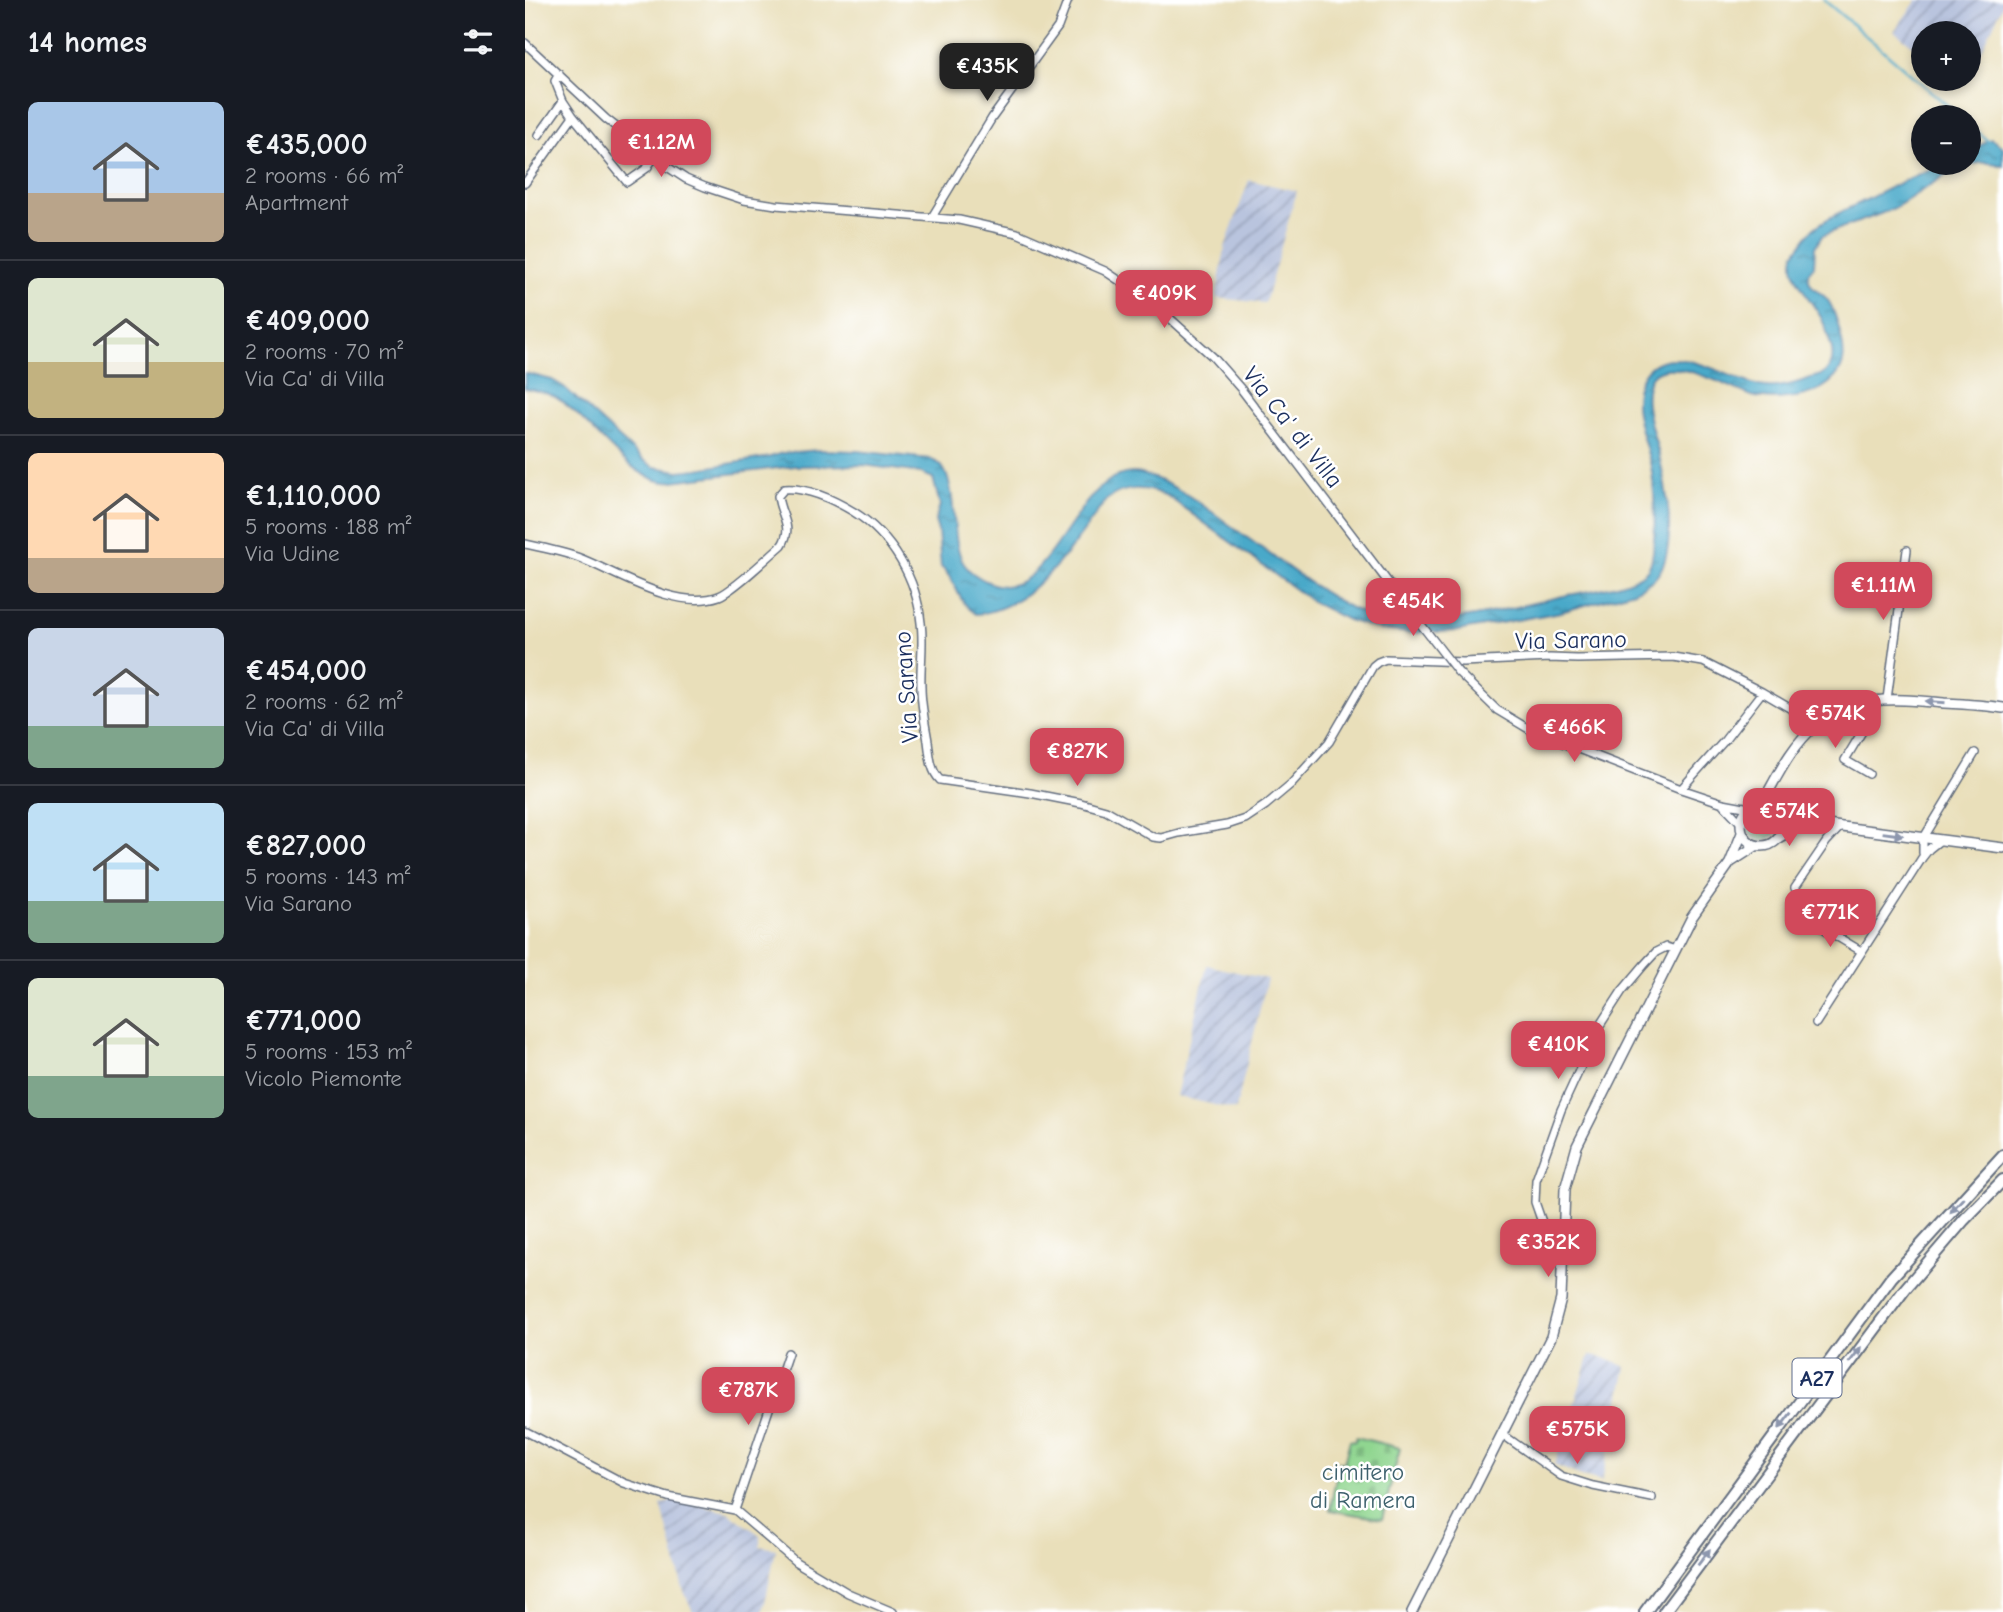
<!DOCTYPE html>
<meta charset="utf-8">
<style>
:root{--surface:#171b24;--page:#20242c;--text:#f1f3f6;--muted:#9ea1a6;--line:#363941;--accent:#d1495b}
body{margin:0;font-family:"Comic Neue",sans-serif;background:var(--page);color:var(--text);height:100vh;display:flex;flex-direction:column;font-size:26px;white-space:nowrap}
*{box-sizing:border-box;margin:0}
p{font-size:23px;color:var(--muted)}
.icon{flex:none;width:38px;height:38px;fill:none;stroke:currentColor;stroke-width:2;stroke-linecap:round;stroke-linejoin:round}
.map{position:relative;flex:1;overflow:hidden}
.drawer{display:flex;flex-direction:column;background:var(--surface);width:525px}
.drawer>*{flex:none}
.buttons{position:absolute;left:1386px;top:21px;display:grid;gap:14px}
.buttons a{display:grid;place-items:center;width:70px;height:70px;border-radius:50%;background:var(--surface);box-shadow:0 4px 10px #0003;font-size:35px}
.price{position:absolute;translate:-50% -60px;padding:0 16px;border-radius:14px;background:var(--accent);color:#fff;font-size:23px;line-height:46px;filter:drop-shadow(0 2px 4px #0008)}
.price::after{content:'';position:absolute;left:50%;top:42px;width:21px;height:16px;margin-left:-10px;background:inherit;clip-path:polygon(0 0,100% 0,50% 100%)}
.price.current{background:#222;color:#fff}
ul{padding:0;list-style:none}
li{display:flex;align-items:center;gap:21px;height:175px;padding:0 28px}
li+li{border-top:2px solid var(--line)}
li span{display:grid;place-items:center;flex:none;width:196px;height:140px;border-radius:10px;color:#555}
li>.icon{margin-inline-start:auto}
span .icon{width:84px;height:84px;fill:#fffc;stroke-width:1}
li b{font-size:30px}
h2{display:flex;justify-content:space-between;align-items:center;height:84px;padding:0 28px;font-size:30px}
main{display:flex;flex:1;min-height:0}
.map>svg:first-child{display:block}
.industrial{fill:url(#industrial-furrows)}
.grass{fill:url(#grass-dots);stroke:#568277;stroke-width:2}
.cemetery{fill:url(#cemetery-stones);stroke:#568277;stroke-width:2}
.water{fill:url(#water-ripples);stroke:#326c94;stroke-width:2}
.lines{fill:none;stroke-linecap:round;stroke-linejoin:round}
.stream{stroke:#4aa9c9;stroke-width:2.5}
.minor-casing{stroke:#636d7e;stroke-width:10}
.major-casing{stroke:#636d7e;stroke-width:12}
.highway-casing{stroke:#636d7e;stroke-width:14}
.minor{stroke:#fff;stroke-width:7}
.major{stroke:#fff;stroke-width:9}
.highway{stroke:#fff;stroke-width:10}
.minor-bridge-casing{stroke:#636d7e;stroke-width:10;stroke-linecap:butt}
.minor-bridge{stroke:#fff;stroke-width:7}
.oneway{fill:#8d97ae}
.labels{text-anchor:middle;dominant-baseline:central;stroke-width:5;stroke-linejoin:round;paint-order:stroke}
.shield{fill:#fff;stroke:#5f6d8e;stroke-width:2}
.shield-label{font-size:23px;font-weight:bold;fill:#1b2f5e}
.street-label{font-size:24px;fill:#1b2f5e;stroke:#fff}
.park-label{font-size:24px;fill:#3e616d;stroke:#fff}
</style>
<main>
<section class="drawer">
<h2>14 homes<svg class="icon" aria-label="filters" viewBox="0 0 24 24"><path d="M4 7h16M4 17h16"/><circle cx="9" cy="7" r="2"/><circle cx="15" cy="17" r="2"/></svg></h2>
<ul>
<li><span style="background:linear-gradient(#a9c7e8 65%,#b9a48a 0)"><svg class="icon" aria-label="home" viewBox="0 0 24 24"><path d="M3 11l9-7 9 7M6 9v11h12V9"/></svg></span><div><b>€435,000</b><p>2 rooms · 66 m²</p><p>Apartment</p></div></li>
<li><span style="background:linear-gradient(#dfe7d0 60%,#c2b280 0)"><svg class="icon" aria-label="home" viewBox="0 0 24 24"><path d="M3 11l9-7 9 7M6 9v11h12V9"/></svg></span><div><b>€409,000</b><p>2 rooms · 70 m²</p><p>Via Ca' di Villa</p></div></li>
<li><span style="background:linear-gradient(#ffd9b3 75%,#b9a48a 0)"><svg class="icon" aria-label="home" viewBox="0 0 24 24"><path d="M3 11l9-7 9 7M6 9v11h12V9"/></svg></span><div><b>€1,110,000</b><p>5 rooms · 188 m²</p><p>Via Udine</p></div></li>
<li><span style="background:linear-gradient(#c9d6e8 70%,#7fa58c 0)"><svg class="icon" aria-label="home" viewBox="0 0 24 24"><path d="M3 11l9-7 9 7M6 9v11h12V9"/></svg></span><div><b>€454,000</b><p>2 rooms · 62 m²</p><p>Via Ca' di Villa</p></div></li>
<li><span style="background:linear-gradient(#bfe0f5 70%,#7fa58c 0)"><svg class="icon" aria-label="home" viewBox="0 0 24 24"><path d="M3 11l9-7 9 7M6 9v11h12V9"/></svg></span><div><b>€827,000</b><p>5 rooms · 143 m²</p><p>Via Sarano</p></div></li>
<li><span style="background:linear-gradient(#dfe7d0 70%,#7fa58c 0)"><svg class="icon" aria-label="home" viewBox="0 0 24 24"><path d="M3 11l9-7 9 7M6 9v11h12V9"/></svg></span><div><b>€771,000</b><p>5 rooms · 153 m²</p><p>Vicolo Piemonte</p></div></li>
</ul>
</section>
<div class="map">
<svg width="1478" height="1612" viewBox="0 0 1478 1612">
<defs>
<pattern id="industrial-furrows" width="10" height="10" patternUnits="userSpaceOnUse" patternTransform="scale(1.75)"><rect width="10" height="10" fill="#b9c4de"/><path d="M-1 1l2-2M0 10L10 0M9 11l2-2" fill="none" stroke="#96a0b7"/></pattern>
<pattern id="grass-dots" width="8" height="8" patternUnits="userSpaceOnUse" patternTransform="scale(1.75)"><rect width="8" height="8" fill="#90d690"/><path d="M2 2h.1M6 6h.1" fill="none" stroke="#7cb87f" stroke-width="1.8" stroke-linecap="round"/></pattern>
<pattern id="cemetery-stones" width="16" height="16" patternUnits="userSpaceOnUse" patternTransform="scale(1.75)"><rect width="16" height="16" fill="#90d690"/><path d="M2 7V4a2 2 0 0 1 4 0v3zM10 15v-3a2 2 0 0 1 4 0v3z" fill="#7cb87f"/></pattern>
<pattern id="water-ripples" width="26" height="14" patternUnits="userSpaceOnUse" patternTransform="scale(1.75)"><rect width="26" height="14" fill="#4aa9c9"/><path d="M2 4q2-2 4 0t4 0M15 11q2-2 4 0t4 0" fill="none" stroke="#3d8aa6"/></pattern>
</defs>
<rect width="100%" height="100%" fill="#fff"/>
<filter id="ink" filterUnits="userSpaceOnUse"><feTurbulence type="fractalNoise" baseFrequency=".0143" numOctaves="2"/><feDisplacementMap in="SourceGraphic" scale="14" xChannelSelector="R" yChannelSelector="G"/><feConvolveMatrix kernelMatrix="1 2 1 2 8 2 1 2 1" color-interpolation-filters="sRGB"/></filter>
<filter id="wash" filterUnits="userSpaceOnUse"><feTurbulence type="fractalNoise" baseFrequency=".00686" numOctaves="4" result="noise"/><feDisplacementMap in="SourceGraphic" scale="28" xChannelSelector="R" yChannelSelector="G"/><feGaussianBlur stdDeviation="1.57" result="paint"/><feColorMatrix in="noise" values="0 0 0 0 0 0 0 0 0 0 0 0 0 0 0 0 0 1.4 0 .05"/><feComposite in="paint" operator="in"/></filter>
<g filter="url(#wash)">
<rect width="100%" height="100%" fill="#e9dfba"/>
<path class="industrial" d="M1392,0h86v5l-34,73v-45h-46v21l-29,-23z
M724,180l48,11 -32,112 -49,-5 9,-51z
M682,965l60,14 -31,131 -60,-14z
M1065,1355l12,2 24,10 -24,114 -20,-5 -28,-11z
M147,1499l56,13 32,23v11l16,3 -13,63h-70l-10,-23 -22,-85 9,-2z"/>
<path class="grass" d="M1222 825a15 15 0 1 1 30 0a15 15 0 1 1-30 0Z"/>
<path class="cemetery" d="M831,1437l44,11 -18,71 -52,-9 9,-48 5,1 6,-23 5,1z"/>
<path class="water" d="M1466,139l12,8v19c-38,-15 -77,25 -109,42 -23,11 -49,17 -72,28l-7,11 -1,19 -6,7c0,14 8,16 17,24 10,9 21,52 18,65 -3,13 -12,21 -23,27 -17,10 -49,12 -68,7 -20,-7 -96,-50 -104,-11 -5,20 4,43 9,62 8,33 23,101 -1,130 -6,6 -14,10 -22,14l-73,21 -105,19 -45,2 -30,-3 -33,-10 -34,-17 -148,-108c-23,-8 -40,-10 -60,5 -31,43 -72,109 -130,114 -21,-14 -18,-33 -35,-47l-3,-36 -3,-10 5,-16 -7,-27 -12,-5 -57,-8 -69,1 -131,16c-39,-7 -71,-59 -103,-81 -10,-8 -24,-10 -36,-13v-15l27,7 12,7 78,72 12,8 25,4 19,-2 72,-12 12,-4 37,-3 38,1 73,8c5,3 10,4 13,9 15,23 7,74 21,96 6,9 17,15 26,19 62,27 88,-129 155,-108 39,12 71,41 104,64 31,22 68,52 102,69 64,31 152,1 217,-13 19,-4 76,-11 82,-30 7,-18 5,-78 1,-98 -5,-27 -24,-61 -10,-88 25,-49 93,7 127,8 14,1 27,-4 40,-8 8,-3 17,-3 21,-11 5,-7 4,-15 2,-23 -4,-11 -6,-22 -12,-31 -9,-16 -31,-38 -25,-59 0,-1 16,-23 18,-25 16,-14 39,-22 58,-32 24,-12 49,-26 74,-34 8,-2 17,-1 25,-1v-11z"/>
<g class="lines">
<path class="stream" d="M1299,0l137,117
M1444,124l21,19"/>
</g>
</g>
<g filter="url(#ink)">
<g class="lines">
<g class="minor-casing">
<path id="minor" d="M0,43l81,76 63,49 17,11 19,8 39,13 32,5 183,15 58,13 88,38 48,32 60,54 28,32 150,197
M34,74l-4,7 8,20 10,15 54,66 20,-14 7,-11
M14,135l24,-34
M0,183l48,-67
M407,217l60,-99 66,-91 10,-27
M0,544c19,4 39,8 57,15 37,15 95,52 137,37 14,-5 49,-39 63,-51 12,-19 -2,-29 -4,-49l6,-7c24,-2 50,11 70,23 38,24 63,67 67,111 3,21 -1,43 0,64 0,18 4,36 7,54 2,14 2,29 12,39l90,13 51,10 25,7 47,27 8,1 18,-5 48,-8 18,-6 21,-14 25,-21 38,-42 44,-76 5,-4 8,-3 77,3 87,-4 27,1 96,-2 30,5 59,30 55,32
M933,672l39,38 35,21 149,58 42,14 27,5
M1362,699l20,-149
M1338,702v28l-18,30 24,14
M1156,789l44,-49 37,-48
M1198,804l18,19
M1398,853v-14l52,-86
M1270,888l32,-47 13,-14
M1296,924l5,6 35,21
M1291,1023l106,-165 7,-9 10,-8
M1038,1255l-9,-5 -10,-22 -9,-26 1,-22 25,-70 39,-85 22,-34 22,-26 12,-13 10,-5 10,3
M0,1431l99,52 44,14 67,13 61,52 52,31 45,19
M977,1434l59,42 32,10 59,12
M210,1510l53,-157"/>
</g>
<g class="major-casing">
<path id="major" d="M1216 825a21 21 0 1 1 42 0a21 21 0 1 1-42 0Z
M1236,805c16,-28 30,-59 55,-80 39,-32 82,-26 128,-22 20,1 40,2 59,5
M1255,837l15,-9 24,-4 184,24
M1206,862l25,-16
M887,1612l139,-275 10,-38 4,-110 12,-43 115,-229 38,-54 12,-30"/>
</g>
<g class="highway-casing">
<path id="highway" d="M1120,1612l246,-334 112,-123
M1139,1612l241,-323 59,-69 39,-40"/>
</g>
<use href="#minor" class="minor"/>
<use href="#major" class="major"/>
<use href="#highway" class="highway"/>
<g class="minor-bridge-casing">
<path id="minor-bridge" d="M866,586l67,86"/>
</g>
<use href="#minor-bridge" class="minor-bridge"/>
</g>
<defs><path id="oneway-solid" d="M-6-.8H1V-3.2L6.5 0L1 3.2V.8H-6Z" transform="scale(1.75)"/></defs>
<g class="oneway">
<use href="#oneway-solid" transform="translate(1410 702) rotate(-176)"/>
<use href="#oneway-solid" transform="translate(1368 834) rotate(8)"/>
<use href="#oneway-solid" transform="translate(1432 1205) rotate(132)"/>
<use href="#oneway-solid" transform="translate(1330 1355) rotate(-53)"/>
<use href="#oneway-solid" transform="translate(1260 1421) rotate(127)"/>
<use href="#oneway-solid" transform="translate(1179 1557) rotate(-53)"/>
</g>
</g>
<g class="labels">
<rect class="shield" x="1267.5" y="1358.5" width="49" height="39" rx="5"/>
<g class="shield-label">
<text x="1292" y="1378">A27</text>
</g>
<g class="street-label">
<text transform="translate(768 427) rotate(52)">Via Ca' di Villa</text>
<text transform="translate(1046 640) rotate(-1)">Via Sarano</text>
<text transform="translate(381 687) rotate(-94)">Via Sarano</text>
</g>
<g class="park-label">
<text x="838" y="1472">cimitero<tspan x="838" dy="28">di Ramera</tspan></text>
</g>
</g>
</svg>
<div class="buttons">
<a>+</a>
<a>−</a>
</div>
<b class="price current" style="left:462px;top:103px">€435K</b>
<b class="price" style="left:136px;top:179px">€1.12M</b>
<b class="price" style="left:639px;top:330px">€409K</b>
<b class="price" style="left:1358px;top:622px">€1.11M</b>
<b class="price" style="left:888px;top:638px">€454K</b>
<b class="price" style="left:1310px;top:750px">€574K</b>
<b class="price" style="left:1049px;top:764px">€466K</b>
<b class="price" style="left:552px;top:788px">€827K</b>
<b class="price" style="left:1264px;top:848px">€574K</b>
<b class="price" style="left:1305px;top:949px">€771K</b>
<b class="price" style="left:1033px;top:1081px">€410K</b>
<b class="price" style="left:1023px;top:1279px">€352K</b>
<b class="price" style="left:223px;top:1427px">€787K</b>
<b class="price" style="left:1052px;top:1466px">€575K</b>
</div>
</main>
